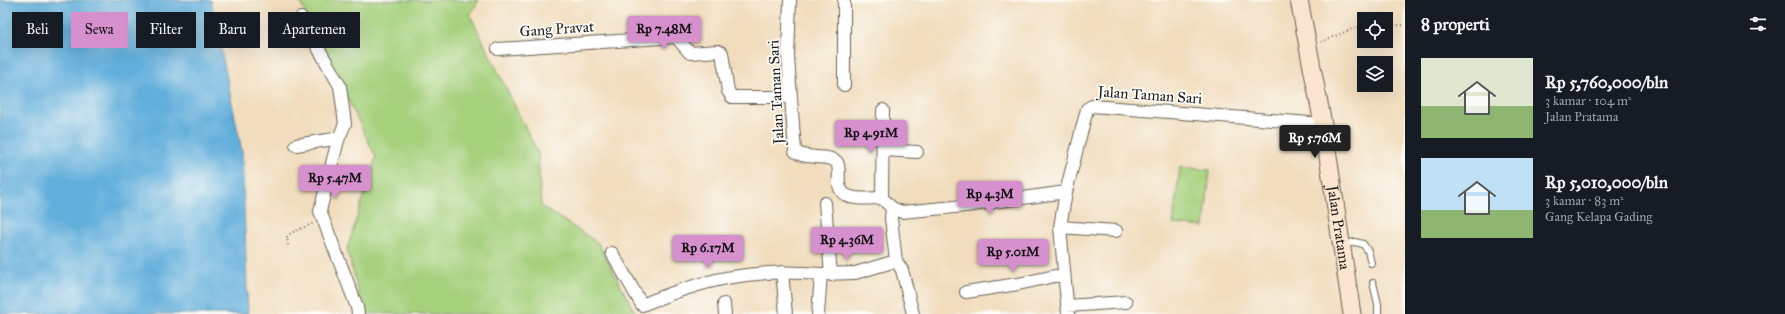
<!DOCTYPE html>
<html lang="id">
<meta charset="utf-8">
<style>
:root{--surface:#171b24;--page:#20242c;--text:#f1f3f6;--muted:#9ea1a6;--accent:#d690ce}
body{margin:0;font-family:"IM FELL Great Primer",serif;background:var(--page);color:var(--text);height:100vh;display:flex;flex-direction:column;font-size:15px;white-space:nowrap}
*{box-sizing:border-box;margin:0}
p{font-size:13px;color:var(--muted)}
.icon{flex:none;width:22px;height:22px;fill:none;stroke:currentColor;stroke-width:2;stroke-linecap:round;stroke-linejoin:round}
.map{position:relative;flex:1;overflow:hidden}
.sheet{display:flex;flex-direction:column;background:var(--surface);width:380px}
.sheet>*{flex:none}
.top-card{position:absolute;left:12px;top:12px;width:380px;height:36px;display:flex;gap:8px}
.tools{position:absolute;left:1357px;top:12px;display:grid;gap:8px}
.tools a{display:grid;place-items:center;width:36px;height:36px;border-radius:0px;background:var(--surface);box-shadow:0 4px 16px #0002;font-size:20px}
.price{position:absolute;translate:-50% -34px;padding:0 9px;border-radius:4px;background:var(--accent);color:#111;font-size:13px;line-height:26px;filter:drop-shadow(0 1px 2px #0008)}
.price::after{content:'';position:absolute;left:50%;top:24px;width:12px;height:9px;margin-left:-6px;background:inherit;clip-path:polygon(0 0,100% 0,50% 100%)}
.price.active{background:#222;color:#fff}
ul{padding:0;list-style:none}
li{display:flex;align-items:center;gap:12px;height:100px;padding:0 16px}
li span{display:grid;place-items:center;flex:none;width:112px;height:80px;border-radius:0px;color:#555}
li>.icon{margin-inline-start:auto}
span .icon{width:48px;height:48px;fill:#fffc;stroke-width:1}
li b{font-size:17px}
h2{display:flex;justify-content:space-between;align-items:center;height:48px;padding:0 16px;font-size:17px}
.chip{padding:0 14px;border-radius:0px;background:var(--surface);box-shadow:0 4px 16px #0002;font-size:14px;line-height:36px}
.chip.active{background:var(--accent);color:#111}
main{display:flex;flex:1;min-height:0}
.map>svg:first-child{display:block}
.green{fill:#a5d07c;stroke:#60764c}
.water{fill:#62afdc;stroke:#3f667c}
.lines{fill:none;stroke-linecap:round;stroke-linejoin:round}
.lane-casing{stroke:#676054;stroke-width:8}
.street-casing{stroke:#676054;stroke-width:14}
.secondary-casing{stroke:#676054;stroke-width:19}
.path{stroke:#676054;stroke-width:2;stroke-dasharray:1 3;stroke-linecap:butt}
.lane{stroke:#fff;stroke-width:6}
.street{stroke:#fff;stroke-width:12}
.secondary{stroke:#fbe5cf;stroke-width:17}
.labels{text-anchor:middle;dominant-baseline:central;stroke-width:3.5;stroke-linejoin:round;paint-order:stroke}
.street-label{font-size:15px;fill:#1c1c1c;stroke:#fdfcf7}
</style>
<main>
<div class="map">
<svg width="1405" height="314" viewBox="0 0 1405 314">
<rect width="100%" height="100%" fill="#fdfcf7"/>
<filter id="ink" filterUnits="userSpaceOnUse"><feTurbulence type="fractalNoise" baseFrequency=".025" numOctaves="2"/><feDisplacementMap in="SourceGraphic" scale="8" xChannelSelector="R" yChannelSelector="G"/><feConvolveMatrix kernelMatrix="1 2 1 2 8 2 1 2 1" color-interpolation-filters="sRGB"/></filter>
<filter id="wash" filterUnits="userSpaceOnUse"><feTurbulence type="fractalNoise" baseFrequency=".012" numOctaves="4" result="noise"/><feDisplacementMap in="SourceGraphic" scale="16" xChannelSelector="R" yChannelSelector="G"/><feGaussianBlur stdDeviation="0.9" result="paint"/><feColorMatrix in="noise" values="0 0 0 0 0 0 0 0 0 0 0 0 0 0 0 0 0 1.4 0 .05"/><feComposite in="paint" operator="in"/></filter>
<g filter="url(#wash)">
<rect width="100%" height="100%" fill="#f1ddbd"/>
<path class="green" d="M299,0h180l-9,15 68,138 3,53 57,37 38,71h-272l-17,-65 29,-92z
M1180,167l30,3 -6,57 -31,-3z"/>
<path class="water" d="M0,0h211l31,152 6,162h-248z"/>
</g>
<g filter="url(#ink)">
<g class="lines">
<g class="lane-casing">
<path id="lane" d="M1342,245l13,-3 8,2 5,7 3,12
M1373,283l5,21v10"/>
</g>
<g class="street-casing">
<path id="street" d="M790,0l-2,57 7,94c11,10 30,2 42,11 3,7 1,14 2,22 2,19 29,14 43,14l10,10 10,4 63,-6 101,-14 21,-83 5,-3 231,18
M844,0v85
M301,18l39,68 5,38 -7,16
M498,49l178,-12 14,16 28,-2 4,2 6,38 4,6h58
M296,145l38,-6 4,1 -18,71 37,96 1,7
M883,150l34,2
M1066,192l-6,35 8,87
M882,198l1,-88
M825,203l6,72
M1060,227l56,4
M612,253l30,52c62,-26 110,-37 179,-31
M896,261l6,9 11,44
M782,272l4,42
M966,292l52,-8 46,-10
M724,304l1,10
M1067,306l59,-4
M818,314l3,-40 34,-1 41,-12 -5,-43 1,-10"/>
</g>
<g class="secondary-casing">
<g id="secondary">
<path id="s1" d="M1299,0l24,124 29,190"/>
</g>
</g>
<path class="path" d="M1386,26l19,-1
M1321,42l36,-15h7
M288,245l-1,-8 4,-4 23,-10"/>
<use href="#lane" class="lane"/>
<use href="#street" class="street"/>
<use href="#secondary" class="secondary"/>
</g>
</g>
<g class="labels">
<g class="street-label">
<text transform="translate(557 29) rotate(-4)">Gang Pravat</text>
<text transform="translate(776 92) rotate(-93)">Jalan Taman Sari</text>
<text transform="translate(1150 95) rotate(4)">Jalan Taman Sari</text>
<text stroke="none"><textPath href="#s1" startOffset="231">Jalan Pratama</textPath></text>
</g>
</g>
</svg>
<div class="tools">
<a><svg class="icon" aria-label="locate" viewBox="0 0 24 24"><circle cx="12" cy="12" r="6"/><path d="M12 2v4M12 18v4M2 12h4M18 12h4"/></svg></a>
<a><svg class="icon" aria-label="layers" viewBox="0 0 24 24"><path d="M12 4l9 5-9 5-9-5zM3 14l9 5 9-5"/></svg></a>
</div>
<b class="price" style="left:664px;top:50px">Rp 7.48M</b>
<b class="price" style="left:871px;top:154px">Rp 4.91M</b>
<b class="price active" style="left:1315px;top:159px">Rp 5.76M</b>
<b class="price" style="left:335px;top:199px">Rp 5.47M</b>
<b class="price" style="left:990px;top:215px">Rp 4.3M</b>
<b class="price" style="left:847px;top:261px">Rp 4.36M</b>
<b class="price" style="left:708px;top:269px">Rp 6.17M</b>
<b class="price" style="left:1013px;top:273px">Rp 5.01M</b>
<div class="top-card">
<a class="chip">Beli</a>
<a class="chip active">Sewa</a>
<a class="chip">Filter</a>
<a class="chip">Baru</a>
<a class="chip">Apartemen</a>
</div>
</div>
<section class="sheet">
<h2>8 properti<svg class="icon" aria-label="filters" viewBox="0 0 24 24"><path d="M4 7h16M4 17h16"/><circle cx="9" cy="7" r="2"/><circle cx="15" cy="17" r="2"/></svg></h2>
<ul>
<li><span style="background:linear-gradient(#dfe7d0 60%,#8fb573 0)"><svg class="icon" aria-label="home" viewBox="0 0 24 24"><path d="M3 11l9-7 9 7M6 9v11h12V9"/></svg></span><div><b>Rp 5,760,000/bln</b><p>3 kamar · 104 m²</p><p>Jalan Pratama</p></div></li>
<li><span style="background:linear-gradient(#bfe0f5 65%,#8fb573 0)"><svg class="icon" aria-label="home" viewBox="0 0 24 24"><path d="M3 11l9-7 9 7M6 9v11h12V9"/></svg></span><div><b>Rp 5,010,000/bln</b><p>3 kamar · 83 m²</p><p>Gang Kelapa Gading</p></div></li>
</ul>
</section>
</main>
